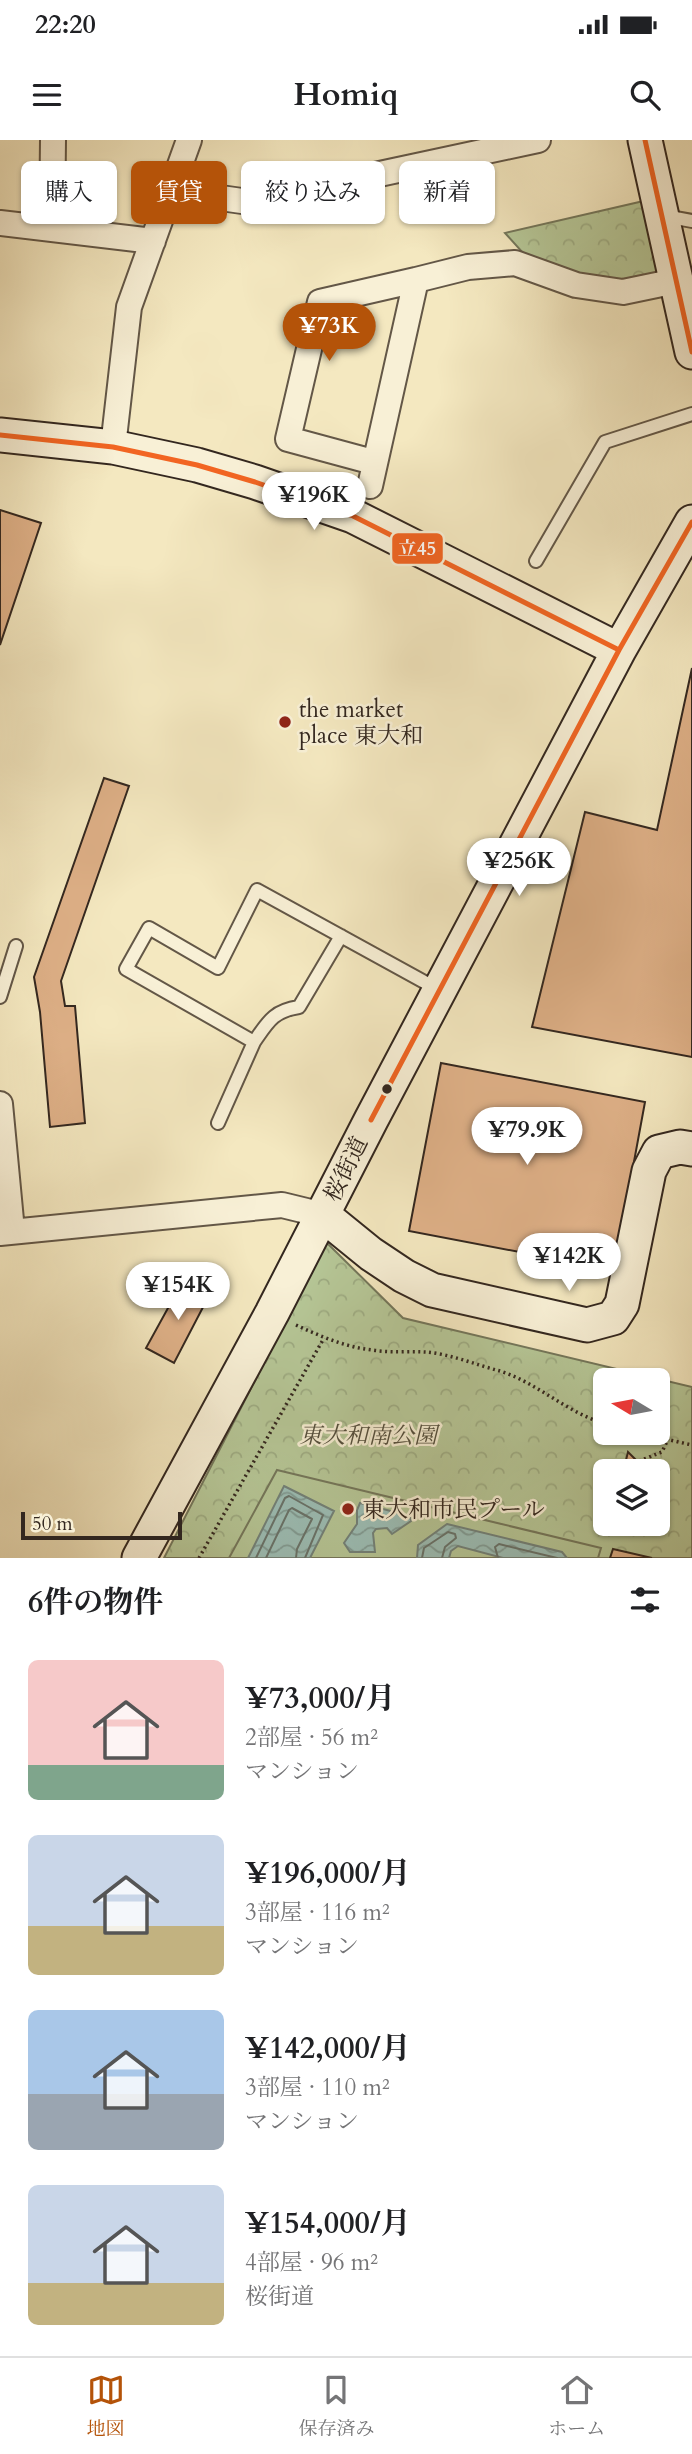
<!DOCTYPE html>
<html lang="ja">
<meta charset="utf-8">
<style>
:root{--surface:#fff;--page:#f6f6f6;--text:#202124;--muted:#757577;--line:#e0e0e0;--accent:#b45309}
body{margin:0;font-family:Cardo,"Noto Serif JP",serif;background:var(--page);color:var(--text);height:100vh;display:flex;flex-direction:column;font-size:26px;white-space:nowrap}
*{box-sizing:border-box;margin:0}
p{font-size:23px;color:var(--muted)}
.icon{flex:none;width:38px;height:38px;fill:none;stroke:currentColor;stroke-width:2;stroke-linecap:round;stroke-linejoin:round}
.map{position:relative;height:1418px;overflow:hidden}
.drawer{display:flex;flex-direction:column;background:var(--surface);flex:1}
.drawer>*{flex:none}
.guide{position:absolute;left:21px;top:21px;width:651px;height:63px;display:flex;gap:14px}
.needle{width:46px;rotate:280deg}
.tools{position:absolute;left:593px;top:1228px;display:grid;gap:14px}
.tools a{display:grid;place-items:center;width:77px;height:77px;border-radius:10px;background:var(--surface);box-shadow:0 2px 5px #0004;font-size:35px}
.scale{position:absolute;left:21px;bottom:18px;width:161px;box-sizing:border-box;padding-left:7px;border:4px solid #33271f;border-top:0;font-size:19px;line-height:24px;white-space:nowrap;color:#33271f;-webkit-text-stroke:5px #f8f0d6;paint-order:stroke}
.price{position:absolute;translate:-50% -60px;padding:0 16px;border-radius:24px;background:#fff;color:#222;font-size:23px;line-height:46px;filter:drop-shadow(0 2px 4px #0008)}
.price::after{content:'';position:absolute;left:50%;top:42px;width:21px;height:16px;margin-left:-10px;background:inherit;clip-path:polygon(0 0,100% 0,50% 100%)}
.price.current{background:var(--accent);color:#fff}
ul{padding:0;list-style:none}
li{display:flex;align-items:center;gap:21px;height:175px;padding:0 28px}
li span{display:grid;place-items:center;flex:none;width:196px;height:140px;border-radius:10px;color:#555}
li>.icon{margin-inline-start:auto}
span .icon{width:84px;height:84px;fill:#fffc;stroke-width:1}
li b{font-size:30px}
h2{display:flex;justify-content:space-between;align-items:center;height:84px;padding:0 28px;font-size:30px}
.pill{padding:0 24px;border-radius:10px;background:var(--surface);box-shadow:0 2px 5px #0004;font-size:24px;line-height:63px}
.pill.current{background:var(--accent);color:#fff}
.status{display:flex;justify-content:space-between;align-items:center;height:49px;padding:0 35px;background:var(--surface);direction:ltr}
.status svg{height:19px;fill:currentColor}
header{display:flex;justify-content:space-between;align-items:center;height:91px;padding:0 28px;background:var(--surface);font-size:32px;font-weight:700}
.dock{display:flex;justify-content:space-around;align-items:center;height:98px;border-top:2px solid var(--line);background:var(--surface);font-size:19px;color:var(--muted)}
.dock a{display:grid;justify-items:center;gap:4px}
.dock .current{color:var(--accent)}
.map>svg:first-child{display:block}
.park{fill:url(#park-crowns);stroke:#74775b;stroke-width:2;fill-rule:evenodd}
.pitch{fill:#b6c797;stroke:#74775b;stroke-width:2}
.water{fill:url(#water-waves);stroke:#72827a;stroke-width:2}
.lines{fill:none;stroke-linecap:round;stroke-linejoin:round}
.shore{stroke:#68736b;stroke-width:2}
.building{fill:#deb087;stroke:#33271f;stroke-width:2}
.lane-casing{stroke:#635747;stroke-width:16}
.street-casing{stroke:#635747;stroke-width:28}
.secondary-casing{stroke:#33271f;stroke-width:37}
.path{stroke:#33271f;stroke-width:3.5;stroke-dasharray:2 3.5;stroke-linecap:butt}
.lane{stroke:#f8f0d6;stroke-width:12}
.street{stroke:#f8f0d6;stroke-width:24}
.secondary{stroke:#f8f0d6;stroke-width:33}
.bus-1-casing{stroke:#f8f0d6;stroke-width:10}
.bus-1{stroke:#f26522;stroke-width:5}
.poi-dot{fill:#8f2418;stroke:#f8f0d6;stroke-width:2.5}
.bus-dot{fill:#33271f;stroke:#f8f0d6;stroke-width:2.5}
.labels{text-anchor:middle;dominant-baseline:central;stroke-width:5;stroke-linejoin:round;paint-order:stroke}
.poi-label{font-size:23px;fill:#33271f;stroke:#f8f0d6;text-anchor:start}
.street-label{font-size:23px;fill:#33271f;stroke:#f8f0d6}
.park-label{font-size:23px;font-style:italic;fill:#544f3d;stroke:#f8f0d6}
.line-badge{stroke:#f8f0d6;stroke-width:2.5}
.badge-label{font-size:19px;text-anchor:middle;font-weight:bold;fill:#fff}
</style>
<div class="status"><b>22:20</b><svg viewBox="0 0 49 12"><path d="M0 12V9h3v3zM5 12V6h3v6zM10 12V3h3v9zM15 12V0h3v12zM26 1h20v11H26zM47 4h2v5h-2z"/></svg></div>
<header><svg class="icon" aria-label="menu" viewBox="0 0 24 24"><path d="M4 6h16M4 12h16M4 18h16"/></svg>Homiq<svg class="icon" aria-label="search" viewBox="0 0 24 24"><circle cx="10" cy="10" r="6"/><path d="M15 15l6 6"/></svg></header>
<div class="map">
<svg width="692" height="1418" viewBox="0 0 692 1418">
<defs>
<pattern id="park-crowns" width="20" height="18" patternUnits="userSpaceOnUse" patternTransform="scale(1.75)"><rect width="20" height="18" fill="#b6c797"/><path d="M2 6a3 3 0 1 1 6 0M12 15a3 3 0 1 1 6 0" fill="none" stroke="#9dab82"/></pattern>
<pattern id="water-waves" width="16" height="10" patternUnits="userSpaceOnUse" patternTransform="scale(1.75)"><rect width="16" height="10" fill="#9cbfb7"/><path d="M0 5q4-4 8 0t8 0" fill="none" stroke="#809b94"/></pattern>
</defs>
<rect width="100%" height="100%" fill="#f4e8c0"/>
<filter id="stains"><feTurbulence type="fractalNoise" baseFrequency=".00286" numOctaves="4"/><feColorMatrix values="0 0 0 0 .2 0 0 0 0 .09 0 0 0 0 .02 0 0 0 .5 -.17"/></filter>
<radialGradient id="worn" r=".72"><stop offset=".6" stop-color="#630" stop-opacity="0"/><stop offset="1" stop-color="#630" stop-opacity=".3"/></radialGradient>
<path class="park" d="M648,60l19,77 -48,14 -86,-27 -28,-31z
M326,1102l77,76 289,69v171h-528zM606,1241h52v52h-52zM606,1332h52v52h-52z"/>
<path class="pitch" d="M277,1330l324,78 -3,10h-369z"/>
<path class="water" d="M284,1346l50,25 -24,47h-62z
M360,1363l50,13 1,5 -19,13 -5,-6 -11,1 -3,4 2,19h-25l-6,-9 13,-19v-14z
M447,1384l115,28 5,6h-64l-45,-12 -7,5 -2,7h-32l1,-13z"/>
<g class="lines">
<path class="shore" d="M256,1418l29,-60 4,-2 34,19 -18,43
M266,1418l23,-48 3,-2 20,11 -15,30 -1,9
M422,1418l2,-10 24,-16 7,2 1,4 -11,9 -3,11
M498,1418l-3,-11 4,-3 58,14"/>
</g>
<path class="building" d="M0,370l41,13 -41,122z
M692,528v389l-160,-30 53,-215 72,18z
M104,638l25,8 -68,195 4,25h10l10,117 -35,4 -10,-115 -6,-35z
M441,923l204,39 -31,168 -205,-39z
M179,1148h34l-39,75 -28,-15z
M628,1312l20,20h-25z
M613,1409l39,9h-42z"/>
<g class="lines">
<g class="lane-casing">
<path id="lane" d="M665,76l27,5
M536,421l69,-119 87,-28
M341,796l-42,71c-26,4 -31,15 -45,35l-128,-73 23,-41 69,40 39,-78 182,100
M0,857l16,-51
M218,983l36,-81"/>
</g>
<g class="street-casing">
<path id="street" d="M171,51l78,11 289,-62
M0,83l153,18
M52,89l1,-89
M113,307l16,-140 60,-167
M373,322l-85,-23 32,-137 96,-22
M370,346l46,-206 52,-13 47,-4 61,22 47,7 53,-11
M0,964l12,127
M0,1093l282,-28 41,10"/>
</g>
<g class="secondary-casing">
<path id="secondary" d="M645,0l47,212
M0,295l113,12 84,18 58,17 98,34 266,134
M323,1075l48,39 33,22 28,14 155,35 26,-7 9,-14 27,-133 10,-19 21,-5 12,2
M139,1418l133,-245 99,-193 248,-470 73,-128"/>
</g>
<path class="path" d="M296,1185c24,11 49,22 76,25 18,3 37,1 54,2 24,2 51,13 74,19 38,12 67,42 106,53
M639,1293l53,12
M639,1321l23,-9 6,-13
M199,1418l125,-220"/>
<use href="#lane" class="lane"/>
<use href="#street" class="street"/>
<use href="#secondary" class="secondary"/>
<g class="bus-1-casing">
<path id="bus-1" d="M645,0l47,212
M0,295l113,12 84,18 58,17 98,34 266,134
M371,980l248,-470 73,-128"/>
</g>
<use href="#bus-1" class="bus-1"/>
</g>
<g class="poi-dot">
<circle cx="285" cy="582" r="7"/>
<circle cx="348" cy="1369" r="7"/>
</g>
<circle class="bus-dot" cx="387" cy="949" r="6"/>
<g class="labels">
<g class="poi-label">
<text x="299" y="569">the market<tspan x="299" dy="26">place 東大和</tspan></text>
<text x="362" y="1369">東大和市民プール</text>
</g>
<g class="street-label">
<text transform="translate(346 1029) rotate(-64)">桜街道</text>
</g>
<g class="park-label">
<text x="368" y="1295">東大和南公園</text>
</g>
</g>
<rect class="line-badge" x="391" y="392" width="53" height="33" rx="7" fill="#f26522"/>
<g class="badge-label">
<text x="417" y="415">立45</text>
</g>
<rect width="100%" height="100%" filter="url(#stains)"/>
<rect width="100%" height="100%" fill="url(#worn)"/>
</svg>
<div class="tools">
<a><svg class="needle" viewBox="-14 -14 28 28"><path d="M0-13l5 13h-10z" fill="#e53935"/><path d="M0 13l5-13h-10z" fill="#757577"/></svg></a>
<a><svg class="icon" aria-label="layers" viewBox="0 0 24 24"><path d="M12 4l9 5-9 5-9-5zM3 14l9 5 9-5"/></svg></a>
</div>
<div class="scale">50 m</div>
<b class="price current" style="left:329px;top:223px">¥73K</b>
<b class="price" style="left:314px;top:392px">¥196K</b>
<b class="price" style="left:519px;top:758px">¥256K</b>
<b class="price" style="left:527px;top:1027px">¥79.9K</b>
<b class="price" style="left:569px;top:1153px">¥142K</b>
<b class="price" style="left:178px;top:1182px">¥154K</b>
<div class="guide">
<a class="pill">購入</a>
<a class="pill current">賃貸</a>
<a class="pill">絞り込み</a>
<a class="pill">新着</a>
</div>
</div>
<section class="drawer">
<h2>6件の物件<svg class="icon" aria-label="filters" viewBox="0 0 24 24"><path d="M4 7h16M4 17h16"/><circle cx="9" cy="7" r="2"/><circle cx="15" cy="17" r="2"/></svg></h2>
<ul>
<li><span style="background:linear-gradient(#f6c9c9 75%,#7fa58c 0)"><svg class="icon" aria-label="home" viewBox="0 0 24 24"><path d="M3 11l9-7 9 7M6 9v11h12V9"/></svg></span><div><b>¥73,000/月</b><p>2部屋 · 56 m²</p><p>マンション</p></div></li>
<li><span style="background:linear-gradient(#c9d6e8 65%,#c2b280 0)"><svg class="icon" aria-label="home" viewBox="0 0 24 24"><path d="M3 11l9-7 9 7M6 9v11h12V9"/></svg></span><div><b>¥196,000/月</b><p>3部屋 · 116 m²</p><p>マンション</p></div></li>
<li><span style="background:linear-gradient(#a9c7e8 60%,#9aa5b1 0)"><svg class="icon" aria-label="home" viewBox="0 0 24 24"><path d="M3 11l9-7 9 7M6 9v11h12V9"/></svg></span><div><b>¥142,000/月</b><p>3部屋 · 110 m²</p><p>マンション</p></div></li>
<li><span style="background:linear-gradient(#c9d6e8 70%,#c2b280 0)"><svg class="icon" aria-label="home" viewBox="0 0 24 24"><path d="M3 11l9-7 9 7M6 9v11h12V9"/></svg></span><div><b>¥154,000/月</b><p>4部屋 · 96 m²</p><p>桜街道</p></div></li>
</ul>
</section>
<nav class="dock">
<a class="current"><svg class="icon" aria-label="map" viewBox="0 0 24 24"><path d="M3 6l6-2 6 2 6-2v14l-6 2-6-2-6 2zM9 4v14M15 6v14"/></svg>地図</a>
<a><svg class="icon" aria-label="saved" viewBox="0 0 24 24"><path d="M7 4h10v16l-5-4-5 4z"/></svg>保存済み</a>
<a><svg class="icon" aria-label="home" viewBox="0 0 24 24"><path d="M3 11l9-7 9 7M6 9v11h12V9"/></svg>ホーム</a>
</nav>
